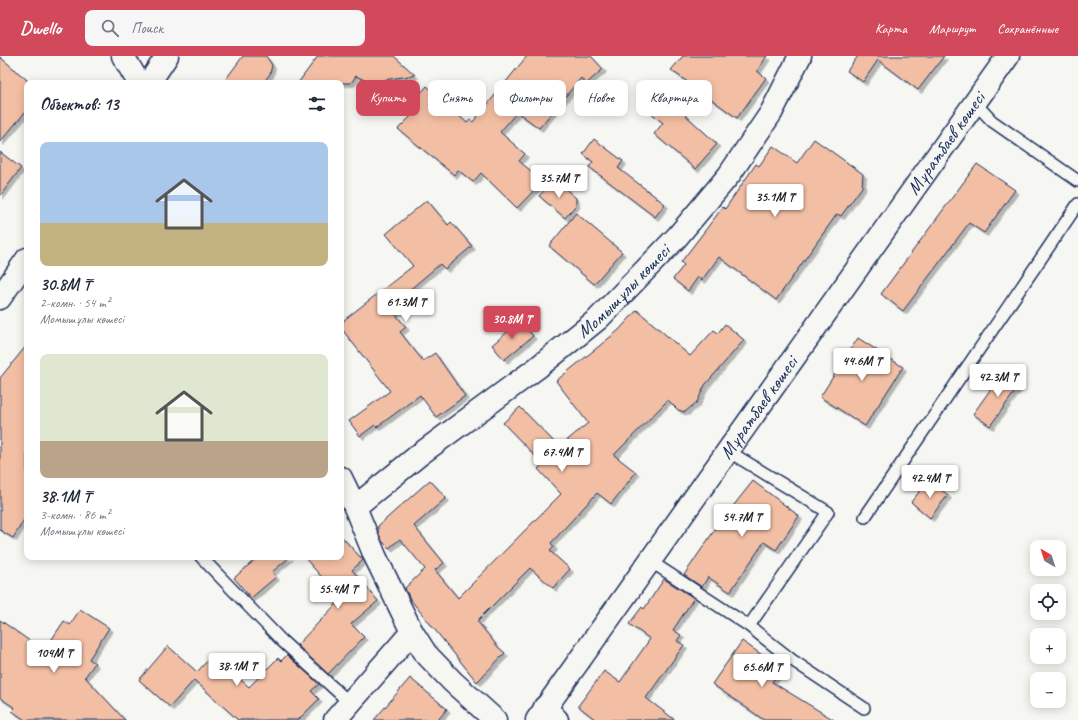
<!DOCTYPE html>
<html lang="ru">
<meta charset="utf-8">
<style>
:root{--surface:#fff;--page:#f6f6f7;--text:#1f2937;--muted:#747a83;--accent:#d1495b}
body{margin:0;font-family:Caveat,sans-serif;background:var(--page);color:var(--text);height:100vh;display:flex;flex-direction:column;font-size:15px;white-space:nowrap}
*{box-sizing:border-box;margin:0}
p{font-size:13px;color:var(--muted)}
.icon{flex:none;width:22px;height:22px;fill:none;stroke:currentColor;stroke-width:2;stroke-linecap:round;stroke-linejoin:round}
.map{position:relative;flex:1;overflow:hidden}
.panel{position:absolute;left:24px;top:24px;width:320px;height:480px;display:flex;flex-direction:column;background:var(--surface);border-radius:8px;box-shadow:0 2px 10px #0003}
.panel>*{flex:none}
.banner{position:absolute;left:356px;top:24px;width:380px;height:36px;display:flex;gap:8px}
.needle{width:26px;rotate:321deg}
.buttons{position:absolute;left:1030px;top:484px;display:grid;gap:8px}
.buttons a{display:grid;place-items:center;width:36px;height:36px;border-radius:8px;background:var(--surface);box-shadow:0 2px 10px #0003;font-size:20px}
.price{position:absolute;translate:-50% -34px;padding:0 9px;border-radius:4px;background:#fff;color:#222;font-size:13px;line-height:26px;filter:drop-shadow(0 1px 2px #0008)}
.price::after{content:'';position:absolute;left:50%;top:24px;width:12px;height:9px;margin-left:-6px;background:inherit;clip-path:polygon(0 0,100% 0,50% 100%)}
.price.on{background:var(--accent);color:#fff}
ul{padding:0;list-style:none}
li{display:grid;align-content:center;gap:8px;height:212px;padding:0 16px}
li span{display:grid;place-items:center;height:124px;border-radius:8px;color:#555}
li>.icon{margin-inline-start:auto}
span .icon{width:72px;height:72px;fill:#fffc;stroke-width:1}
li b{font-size:17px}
h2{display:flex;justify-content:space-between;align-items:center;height:48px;padding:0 16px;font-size:17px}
.pill{padding:0 14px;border-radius:8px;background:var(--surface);box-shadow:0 2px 10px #0003;font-size:14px;line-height:36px}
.pill.on{background:var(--accent);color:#fff}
header{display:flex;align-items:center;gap:24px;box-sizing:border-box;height:56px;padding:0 20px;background:var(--accent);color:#fff}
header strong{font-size:19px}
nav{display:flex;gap:22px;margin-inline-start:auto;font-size:14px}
.search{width:280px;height:36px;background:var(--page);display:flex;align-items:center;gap:10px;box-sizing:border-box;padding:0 14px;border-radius:8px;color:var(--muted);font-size:15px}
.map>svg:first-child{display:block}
.building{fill:#f3bfa4;stroke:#1b2f5e;filter:url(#shadow)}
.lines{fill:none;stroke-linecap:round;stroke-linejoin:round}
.lane-casing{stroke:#1b2f5e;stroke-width:14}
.street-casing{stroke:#1b2f5e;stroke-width:25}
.secondary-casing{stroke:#1b2f5e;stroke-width:25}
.lane{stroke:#f6f6f2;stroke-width:11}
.street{stroke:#f6f6f2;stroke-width:22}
.secondary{stroke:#f6f6f2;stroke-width:22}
.labels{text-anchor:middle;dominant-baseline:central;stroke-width:3;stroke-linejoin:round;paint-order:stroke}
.street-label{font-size:19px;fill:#1b2f5e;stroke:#f6f6f2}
</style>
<header>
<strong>Dwello</strong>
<div class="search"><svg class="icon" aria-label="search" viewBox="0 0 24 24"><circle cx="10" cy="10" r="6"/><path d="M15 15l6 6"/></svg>Поиск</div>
<nav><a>Карта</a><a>Маршрут</a><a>Сохранённые</a></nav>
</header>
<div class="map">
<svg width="1078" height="664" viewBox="0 0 1078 664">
<defs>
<filter id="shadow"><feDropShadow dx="3.5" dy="3.5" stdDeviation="0" flood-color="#0004"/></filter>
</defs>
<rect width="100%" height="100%" fill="#f6f6f2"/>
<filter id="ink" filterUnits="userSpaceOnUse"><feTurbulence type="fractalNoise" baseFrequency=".025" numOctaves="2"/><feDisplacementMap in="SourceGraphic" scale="8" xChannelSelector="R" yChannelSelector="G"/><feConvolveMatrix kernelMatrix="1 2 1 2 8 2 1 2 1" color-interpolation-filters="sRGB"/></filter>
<g filter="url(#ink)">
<path class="building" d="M243,0h23l6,9 -2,9 -7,9h-40z
M318,0h76l21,19 -31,5 -9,5 -19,-9 -5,7h-53z
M527,0h64l12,13 -17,15 -5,-6 -42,50 -22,-16 -17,20 25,22 -6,7 24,20 -26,27 -36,-35 -8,9 -15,-12 -4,5 -56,-46 17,-17 -6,-6 18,-20 40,37 3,-3 3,2z
M683,0h84l-10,15 9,7 -29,40 -66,-48z
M858,0h86l-26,34 -40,-30 -15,22 -16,-11z
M0,1l27,23v30l-27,32z
M656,32l61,56 -22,25 -41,-35 9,-11 -21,-18z
M594,83l29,22 -5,7 47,36 -10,13 -66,-50 4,-5 -10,-8z
M814,83l49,35 -1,13 -21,29 -4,-2 -61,86 -57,-43 -17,23 -4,-3 -10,14 -15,-12 11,-14 -3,-3 42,-55 2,2 31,-45 3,2 14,-20 24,17z
M0,96l21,16 -21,28z
M977,108l38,26 -31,43 -15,-10 -66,88 -22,-17z
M552,126l5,5 3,-3 16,14v7l-11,13 -26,-22z
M427,144l21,25 3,-3 21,24 -27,23 -5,-5 -33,28 6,7 -18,15 11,13 -6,5 23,29 12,-8 30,43 -29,21 -16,-22 -43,32 -2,-2 -15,11 -11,-15 41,-30 -49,-63 3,-8 69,-54 -27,-32z
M576,157l46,39 -28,32 -45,-38z
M637,254l53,46 24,-26 4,3 7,-9 19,16 -39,45 -8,17 -12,10 -7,-2 -10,-10 -54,55 22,17 -25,32 -14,-11 -46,50 3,4 -4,4 20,18 -17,19 -23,-20 -53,53 21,26 7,6 -28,29 -67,-83 -5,-11 20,-19 -25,-30 -11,9 -7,-7 -4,-9v-6l52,-46 16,18 -32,28 30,37 -9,7 23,28 103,-104 -23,-25 5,-5 -40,-41 17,-16 39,40 29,-24 -32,-42 63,-51z
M520,265l13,15 -29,24 -12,-15z
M858,282l45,29 -38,59 -45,-29z
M27,289v170l-14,23 -13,-8v-152z
M1005,313l17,13 -32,44 -17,-12z
M929,424l19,15 -18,23 -19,-16z
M753,425l46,35 -23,34 -12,-8 -34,50 -22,-15 -6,10 -18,-12 34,-50 13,-2 -1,-13z
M341,480l19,21h2l1,3 -11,10 26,31 -27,23 13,13 -36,37 -31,-29 44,-46 -37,-42h37z
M258,501h32l-18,15 4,5 -25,21 -17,-20z
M664,523l30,19 -21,32 8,5 -4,6 7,4 -38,53 29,22h-79l-18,-14 26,-35 16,11 30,-43 -21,-15 13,-17 2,2z
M80,553l29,19 -20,31 6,4 -10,14 40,43h-100l-13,-9 3,-3 -15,-10v-78l44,31 20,-30 6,4z
M742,585l40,28 -10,13 62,38h-70l-52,-36z
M168,590l29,26 13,-14 8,6 2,-2 29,25 29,-29 3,3 6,-6 32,29 -8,7 8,8 -21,21h-60l-44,-40 -24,27 -31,-27z
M410,622l37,31 -9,11h-64z"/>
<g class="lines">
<g class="lane-casing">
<path id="lane" d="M975,47l17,18 86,60
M728,395l100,61 -79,114
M865,461l213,-313
M201,501l81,84 68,62
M650,505l99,65 43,34 72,48"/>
</g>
<g class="street-casing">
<g id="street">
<path d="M123,0l16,27"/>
<path d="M149,27l18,-27"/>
<path d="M0,242l27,-39"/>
<path d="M341,422l14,29 20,49 37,76 14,22 27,28 42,38"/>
<path id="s1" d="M355,451l64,-52 118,-87 61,-49 79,-82 52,-62 42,-62 29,-57"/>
<path d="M545,651l12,13"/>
<path d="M335,664l77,-88"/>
</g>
</g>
<g class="secondary-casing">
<g id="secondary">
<path id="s2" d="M537,664l471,-664"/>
</g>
</g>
<use href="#lane" class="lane"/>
<use href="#street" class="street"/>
<use href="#secondary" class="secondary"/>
</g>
</g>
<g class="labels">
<g class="street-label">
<text stroke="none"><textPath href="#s2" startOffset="707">Мұратбаев көшесі</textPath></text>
<text stroke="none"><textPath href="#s1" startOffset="345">Момышұлы көшесі</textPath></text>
<text stroke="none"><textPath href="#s2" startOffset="383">Мұратбаев көшесі</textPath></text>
</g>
</g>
</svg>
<div class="buttons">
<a><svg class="needle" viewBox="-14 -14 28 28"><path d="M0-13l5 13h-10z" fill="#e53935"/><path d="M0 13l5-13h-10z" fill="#747a83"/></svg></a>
<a><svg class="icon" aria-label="locate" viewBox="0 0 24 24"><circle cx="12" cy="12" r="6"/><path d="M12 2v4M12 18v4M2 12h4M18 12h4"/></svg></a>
<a>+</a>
<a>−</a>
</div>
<b class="price" style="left:559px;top:143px">35.7M ₸</b>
<b class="price" style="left:775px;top:162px">35.1M ₸</b>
<b class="price" style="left:406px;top:267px">61.3M ₸</b>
<b class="price on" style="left:512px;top:284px">30.8M ₸</b>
<b class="price" style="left:862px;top:326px">44.6M ₸</b>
<b class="price" style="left:998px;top:342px">42.3M ₸</b>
<b class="price" style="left:562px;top:417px">67.4M ₸</b>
<b class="price" style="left:930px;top:443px">42.4M ₸</b>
<b class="price" style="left:742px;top:482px">54.7M ₸</b>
<b class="price" style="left:338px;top:554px">55.4M ₸</b>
<b class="price" style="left:54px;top:618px">104M ₸</b>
<b class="price" style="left:237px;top:631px">38.1M ₸</b>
<b class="price" style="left:762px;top:632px">65.6M ₸</b>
<div class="banner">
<a class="pill on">Купить</a>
<a class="pill">Снять</a>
<a class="pill">Фильтры</a>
<a class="pill">Новое</a>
<a class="pill">Квартира</a>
</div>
<section class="panel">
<h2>Объектов: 13<svg class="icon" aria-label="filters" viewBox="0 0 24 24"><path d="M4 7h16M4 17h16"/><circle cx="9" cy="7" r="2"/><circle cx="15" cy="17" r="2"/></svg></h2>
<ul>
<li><span style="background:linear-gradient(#a9c7e8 65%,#c2b280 0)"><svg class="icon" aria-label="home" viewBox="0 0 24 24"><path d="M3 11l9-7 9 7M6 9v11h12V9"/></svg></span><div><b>30.8M ₸</b><p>2-комн. · 54 m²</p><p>Момышұлы көшесі</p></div></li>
<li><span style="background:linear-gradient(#dfe7d0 70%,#b9a48a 0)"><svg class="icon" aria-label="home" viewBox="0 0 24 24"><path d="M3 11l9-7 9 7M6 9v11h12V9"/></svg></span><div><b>38.1M ₸</b><p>3-комн. · 86 m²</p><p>Момышұлы көшесі</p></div></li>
</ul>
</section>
</div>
